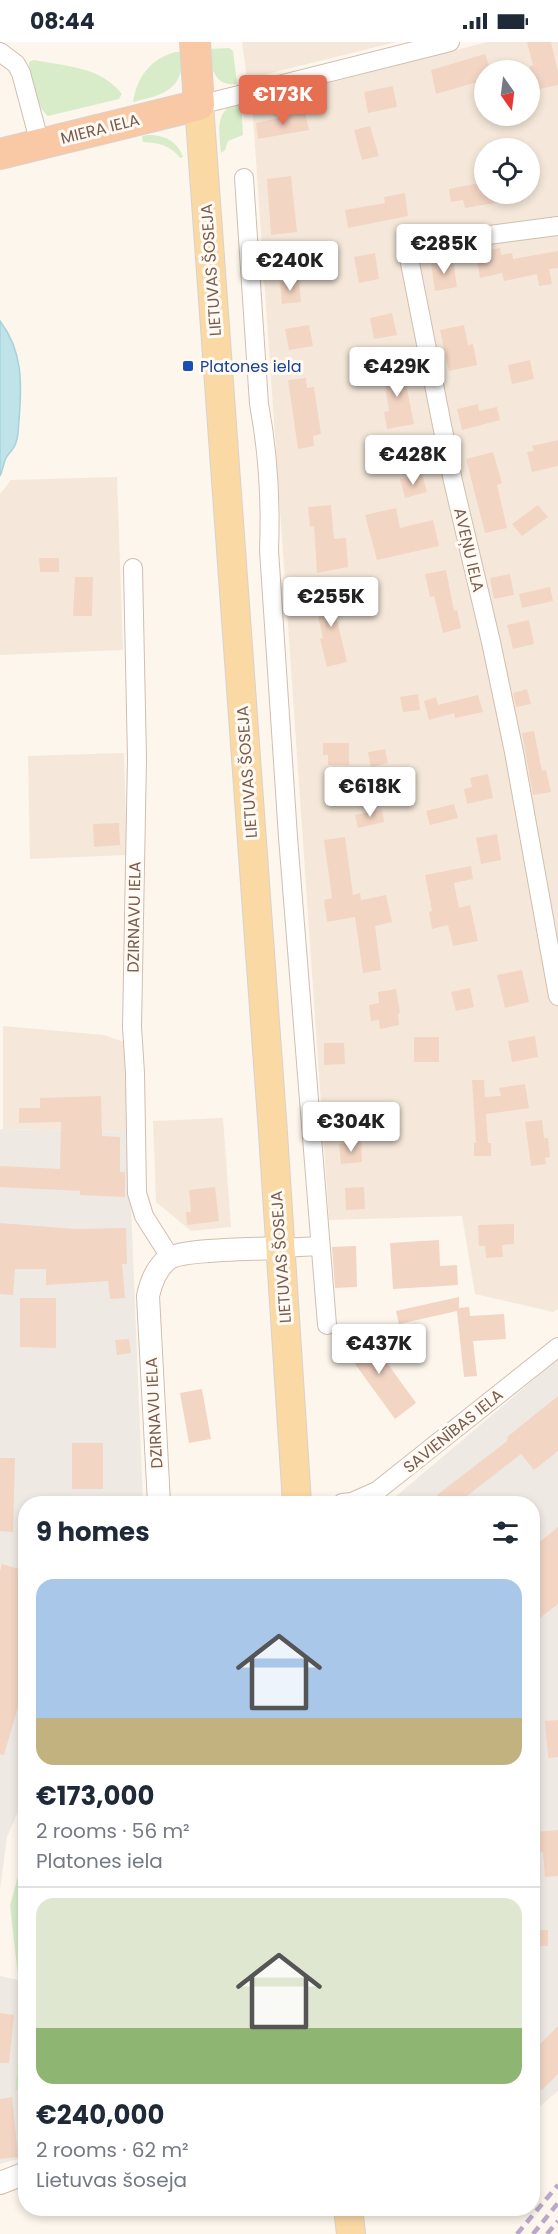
<!DOCTYPE html>
<meta charset="utf-8">
<style>
:root{--surface:#fff;--page:#f2f2f3;--text:#1f2937;--muted:#747a83;--line:#e0e1e3;--accent:#e76f51}
body{margin:0;font-family:Poppins,sans-serif;background:var(--page);color:var(--text);height:100vh;display:flex;flex-direction:column;font-size:22px;white-space:nowrap}
*{box-sizing:border-box;margin:0}
p{font-size:20px;color:var(--muted)}
.icon{flex:none;width:33px;height:33px;fill:none;stroke:currentColor;stroke-width:2;stroke-linecap:round;stroke-linejoin:round}
.map{position:relative;flex:1;overflow:hidden}
.drawer{position:absolute;left:18px;top:1454px;width:522px;height:720px;display:flex;flex-direction:column;background:var(--surface);border-radius:24px;box-shadow:0 3px 9px #0003}
.drawer>*{flex:none}
.needle{width:39px;rotate:166deg}
.fabs{position:absolute;left:474px;top:18px;display:grid;gap:12px}
.fabs a{display:grid;place-items:center;width:66px;height:66px;border-radius:50%;background:var(--surface);box-shadow:0 3px 9px #0003;font-size:30px}
.price{position:absolute;translate:-50% -51px;padding:0 14px;border-radius:6px;background:#fff;color:#222;font-size:20px;line-height:39px;filter:drop-shadow(0 2px 3px #0008)}
.price::after{content:'';position:absolute;left:50%;top:36px;width:18px;height:14px;margin-left:-9px;background:inherit;clip-path:polygon(0 0,100% 0,50% 100%)}
.price.current{background:var(--accent);color:#fff}
ul{padding:0;list-style:none}
li{display:grid;align-content:center;gap:12px;height:318px;padding:0 18px}
li+li{border-top:2px solid var(--line)}
li span{display:grid;place-items:center;height:186px;border-radius:18px;color:#555}
li>.icon{margin-inline-start:auto}
span .icon{width:108px;height:108px;fill:#fffc;stroke-width:1}
li b{font-size:26px}
h2{display:flex;justify-content:space-between;align-items:center;height:72px;padding:0 18px;font-size:26px}
.status{display:flex;justify-content:space-between;align-items:center;height:42px;padding:0 30px;background:var(--surface);direction:ltr}
.status svg{height:16px;fill:currentColor}
.map>svg:first-child{display:block}
.residential{fill:#f5e8da;fill-rule:evenodd}
.industrial{fill:#efe9e4}
.green{fill:#d8ecc9}
.water{fill:#bfe3e8;stroke:#a5d3da;stroke-width:1.5}
.building{fill:#f3d5c3}
.lines{fill:none;stroke-linecap:round;stroke-linejoin:round}
.minor-casing{stroke:#d1beb0;stroke-width:20}
.tertiary-casing{stroke:#d1beb0;stroke-width:24}
.primary-casing{stroke:#dad1cd;stroke-width:30}
.trunk-casing{stroke:#dad1cd;stroke-width:32}
.minor{stroke:#fff;stroke-width:18}
.tertiary{stroke:#fff;stroke-width:22}
.primary{stroke:#fbd9a5;stroke-width:28}
.trunk{stroke:#f9c8a4;stroke-width:30}
.rail{stroke:#b9a8c9;stroke-width:4.5;stroke-dasharray:9 6;stroke-linecap:butt}
.transit-dot{fill:#1a4fb4;stroke:#fffaf3;stroke-width:2}
.labels{text-anchor:middle;dominant-baseline:central;stroke-width:6;stroke-linejoin:round;paint-order:stroke}
.street-label{font-size:16px;fill:#7a5c4d;stroke:#fffaf3}
.transit-label{font-size:16px;fill:#164399;stroke:#fffaf3;text-anchor:start}
</style>
<div class="status"><b>08:44</b><svg viewBox="0 0 49 12"><path d="M0 12V9h3v3zM5 12V6h3v6zM10 12V3h3v9zM15 12V0h3v12zM26 1h20v11H26zM47 4h2v5h-2z"/></svg></div>
<div class="map">
<svg width="558" height="2192" viewBox="0 0 558 2192">
<rect width="100%" height="100%" fill="#fdf6ec"/>
<path class="residential" d="M242,0h154l-149,37z
M487,0h71v1267l-5,3 -78,-18 -13,-78 -133,4 -77,-1117zM484,28h46v46h-46zM484,106h46v46h-46z
M117,435l6,173 -123,5v-161l11,-14z
M124,711l3,102 -97,4 -2,-103z
M3,984l101,9 20,7 4,90 -125,-3z
M223,1076l8,109 -40,4 -35,-29 -3,-81z"/>
<path class="industrial" d="M0,1087l128,3 15,371h-117l-1,293 -18,41 -7,53z
M558,1317v732l-25,21 -1,-609h-144z
M0,1934l18,4 4,30 -7,80 11,2 -1,62 -1,3 -24,7z"/>
<path class="green" d="M229,6l4,3 4,33c-23,3 -26,-17 -29,-35z
M176,10h7c0,38 -17,42 -50,50 4,-25 18,-44 43,-50z
M34,18c34,7 65,6 88,34l-3,5 -71,17c-14,-12 -15,-33 -19,-50v-4z
M241,60l2,33 -15,6 -3,9 -4,3c-2,-21 -7,-46 20,-51z
M148,93c17,0 29,6 35,22l-3,1c-10,-13 -21,-15 -37,-16l-1,-6z
M25,1808v242l-10,-2 7,-80 -12,-104z"/>
<path class="water" d="M0,279c23,30 22,63 19,99 -1,9 0,19 -5,27 -2,4 -6,7 -8,11 -3,6 -3,12 -6,18z"/>
<path class="building" d="M527,0h24l7,30v13l-28,6v-25l3,-1z
M485,12l6,16h-7v10l-48,14 -5,-24z
M393,44l4,21 -29,6 -4,-21z
M305,70l4,18 -51,9 -2,-16z
M370,84l9,30 -17,4 -8,-30z
M291,134l6,56 -26,3 -4,-56z
M484,140v12h27l1,6 -47,8 -2,-8 -12,2 -2,-13z
M405,151l3,23 -60,12 -3,-18 40,-7 -1,-6z
M500,206l1,7 11,-2 1,6 45,-8v17l-9,1 3,15 -13,2 -2,-12 -33,7 -2,-8 -22,5 -4,-25z
M333,211l4,17 -25,4 -3,-17z
M375,211l4,26 -20,4 -5,-26z
M453,218l4,27 -22,4 -4,-28z
M299,238l2,22 -19,2 -2,-22z
M392,271l5,22 -23,4 -4,-21z
M309,283l4,21 -24,4 -4,-21z
M464,283l4,20 5,-1 4,21 -28,6 -9,-41z
M530,318l4,19 -22,5 -4,-19z
M402,322l12,60 -27,5 -3,-17 5,-1 -7,-44z
M306,336l1,10 7,-1 7,47 -8,2 1,10 -16,3 -10,-69z
M478,362l1,7 18,-4 3,13 -38,10 -5,-21z
M558,398v26l-26,6 -5,-20 7,-1 -2,-5z
M493,410l9,31 -5,2 10,43 -22,5 -19,-74z
M422,432l5,18 -22,6 -5,-19z
M331,463l3,34 12,-1 2,29 -31,6 -3,-47 -4,1 -2,-20z
M538,463l10,12 -26,19 -10,-12z
M396,466l4,20 33,-8 6,26 -62,14 -12,-45z
M39,516h20v14h-19z
M446,528l8,41 3,-1 4,18 -18,5 -9,-37 -4,1 -5,-23z
M510,532l4,21 -20,4 -4,-21z
M75,535h18l-1,39h-19z
M550,545l3,14 -31,7 -3,-14z
M342,550l5,22 -11,2 11,46 -20,5 -7,-28 3,-1 -9,-39z
M529,578l5,24 -21,5 -6,-24z
M527,647l4,15 -15,3 -3,-14z
M418,652l2,16 -17,2 -3,-15z
M478,653l5,17 -28,6 -1,-5 -25,7 -5,-19 12,-4 2,8z
M534,689l8,40 4,-1 5,22 -18,3 -11,-62z
M323,701h26v22h-21v-10h-5z
M385,707l3,14 -17,4 -3,-15z
M488,732l5,24 -26,6 -3,-15 8,-2 -2,-9z
M454,762l4,14 -28,7 -4,-14z
M382,767l2,13 -26,6 -3,-13z
M119,781l1,22 -26,2 -1,-23z
M497,792l4,26 -20,4 -5,-26z
M345,795l8,58 7,-2 1,7 25,-5 6,27 -17,4 6,44 -18,3 -8,-56 -28,5 -3,-22 8,-2 -8,-58z
M471,824l2,13 -19,4 5,25 11,-3 8,36 -25,5 -5,-21 -16,4 -3,-17 3,-1 -7,-36z
M522,928l7,32 -24,6 -8,-33z
M470,946l4,19 -18,4 -5,-19z
M396,947l4,24 -2,1 1,11 -19,4 -1,-9 -8,1 -2,-16 10,-2 -1,-11z
M535,994l3,21 -26,5 -4,-21z
M414,995h25v25h-25z
M324,1001h20l1,21 -21,1z
M472,1038h12l1,17 16,-1 -2,-8 26,-4 4,24 -43,6 2,29h3v13h-17v-13h2z
M101,1054l1,40 18,1v35h5v25l-45,-2v-4l-80,-4v-21l60,3 1,-47 -42,1v-15h21v-10z
M542,1078l2,18h4l2,19 -5,1 1,6 -15,2 -6,-44z
M361,1100l1,20 -21,2 -2,-20z
M215,1145l4,34 -32,4 -1,-13h5l-2,-22z
M364,1145l1,22 -19,1 -1,-22z
M0,1181l75,6 51,-1 1,36h-5l3,34 -15,1 -2,-18 -62,4v-16h-31l-2,26 -13,-1z
M514,1182v20l-12,1 1,12 -17,1 -1,-12h-6l-1,-21z
M439,1198l1,26 17,-1 1,20 -65,4 -3,-46z
M356,1204l1,41 -22,1 -3,-41z
M459,1255v11l10,-1 1,9 34,-2 2,25 -33,2 4,35 -13,1 -7,-66 -58,13 -3,-13z
M20,1256h36v50l-36,-1z
M364,1289l52,72 -21,16 -53,-73z
M129,1297l2,14 -14,2 -2,-15z
M202,1347l9,50 -22,4 -9,-50z
M558,1354v55l-24,19 -13,-16 -63,49h-15l-6,-8 69,-53 2,-3 -1,-2z
M72,1401h31v46h-31z
M0,1416h15l-2,74 -13,-1z
M558,1485v77l-26,20v-76z
M2,1522l24,7v108l-22,76 -4,-1v-183z
M558,1678v37l-10,1 -3,-37z
M558,1788v46l-13,1 -2,-25 -5,1 -2,-21z
M532,1888h16v16h-16z
M0,1971l14,2 -5,48h-9z
M558,1984v48l-16,16 -10,-9v-43l7,7z
M12,2055l6,60 -18,2v-60z"/>
<g class="lines">
<g class="minor-casing">
<path id="minor" d="M0,10l16,12 5,9 19,71
M199,63l251,-63
M244,136l15,226c9,48 12,97 10,146l19,287 39,488
M558,184l-131,17 -15,7 -2,13 43,218 38,161 23,110 44,244
M133,526l4,190 -5,269 3,46 2,120 7,23 26,41
M280,1206l40,-2
M342,1461l10,-1 25,-11 181,-144"/>
</g>
<g class="tertiary-casing">
<path id="tertiary" d="M159,1461l-11,-207c3,-14 8,-28 20,-37 13,-10 91,-10 112,-11
M0,2141l26,-10"/>
</g>
<g class="primary-casing">
<path id="primary" d="M199,63l74,1028 24,370
M348,2166l3,26"/>
</g>
<g class="trunk-casing">
<path id="trunk" d="M0,112l199,-49 -4,-63"/>
</g>
<use href="#minor" class="minor"/>
<use href="#tertiary" class="tertiary"/>
<use href="#primary" class="primary"/>
<use href="#trunk" class="trunk"/>
<path class="rail" d="M517,2192l41,-49
M533,2192l25,-31
M547,2192l11,-13"/>
</g>
<rect class="transit-dot" x="182" y="318" width="12" height="12" rx="3"/>
<g class="labels">
<g class="street-label">
<text transform="translate(100 87) rotate(-14)">MIERA IELA</text>
<text transform="translate(211 228) rotate(-94)">LIETUVAS ŠOSEJA</text>
<text transform="translate(469 508) rotate(77)">AVEŅU IELA</text>
<text transform="translate(247 730) rotate(-94)">LIETUVAS ŠOSEJA</text>
<text transform="translate(134 875) rotate(-89)">DZIRNAVU IELA</text>
<text transform="translate(281 1215) rotate(-94)">LIETUVAS ŠOSEJA</text>
<text transform="translate(154 1371) rotate(-93)">DZIRNAVU IELA</text>
<text transform="translate(453 1389) rotate(-39)">SAVIENĪBAS IELA</text>
</g>
<g class="transit-label">
<text x="200" y="324">Platones iela</text>
</g>
</g>
</svg>
<div class="fabs">
<a><svg class="needle" viewBox="-14 -14 28 28"><path d="M0-13l5 13h-10z" fill="#e53935"/><path d="M0 13l5-13h-10z" fill="#747a83"/></svg></a>
<a><svg class="icon" aria-label="locate" viewBox="0 0 24 24"><circle cx="12" cy="12" r="6"/><path d="M12 2v4M12 18v4M2 12h4M18 12h4"/></svg></a>
</div>
<b class="price current" style="left:283px;top:84px">€173K</b>
<b class="price" style="left:444px;top:233px">€285K</b>
<b class="price" style="left:290px;top:250px">€240K</b>
<b class="price" style="left:397px;top:356px">€429K</b>
<b class="price" style="left:413px;top:444px">€428K</b>
<b class="price" style="left:331px;top:586px">€255K</b>
<b class="price" style="left:370px;top:776px">€618K</b>
<b class="price" style="left:351px;top:1111px">€304K</b>
<b class="price" style="left:379px;top:1333px">€437K</b>
<section class="drawer">
<h2>9 homes<svg class="icon" aria-label="filters" viewBox="0 0 24 24"><path d="M4 7h16M4 17h16"/><circle cx="9" cy="7" r="2"/><circle cx="15" cy="17" r="2"/></svg></h2>
<ul>
<li><span style="background:linear-gradient(#a9c7e8 75%,#c2b280 0)"><svg class="icon" aria-label="home" viewBox="0 0 24 24"><path d="M3 11l9-7 9 7M6 9v11h12V9"/></svg></span><div><b>€173,000</b><p>2 rooms · 56 m²</p><p>Platones iela</p></div></li>
<li><span style="background:linear-gradient(#dfe7d0 70%,#8fb573 0)"><svg class="icon" aria-label="home" viewBox="0 0 24 24"><path d="M3 11l9-7 9 7M6 9v11h12V9"/></svg></span><div><b>€240,000</b><p>2 rooms · 62 m²</p><p>Lietuvas šoseja</p></div></li>
</ul>
</section>
</div>
